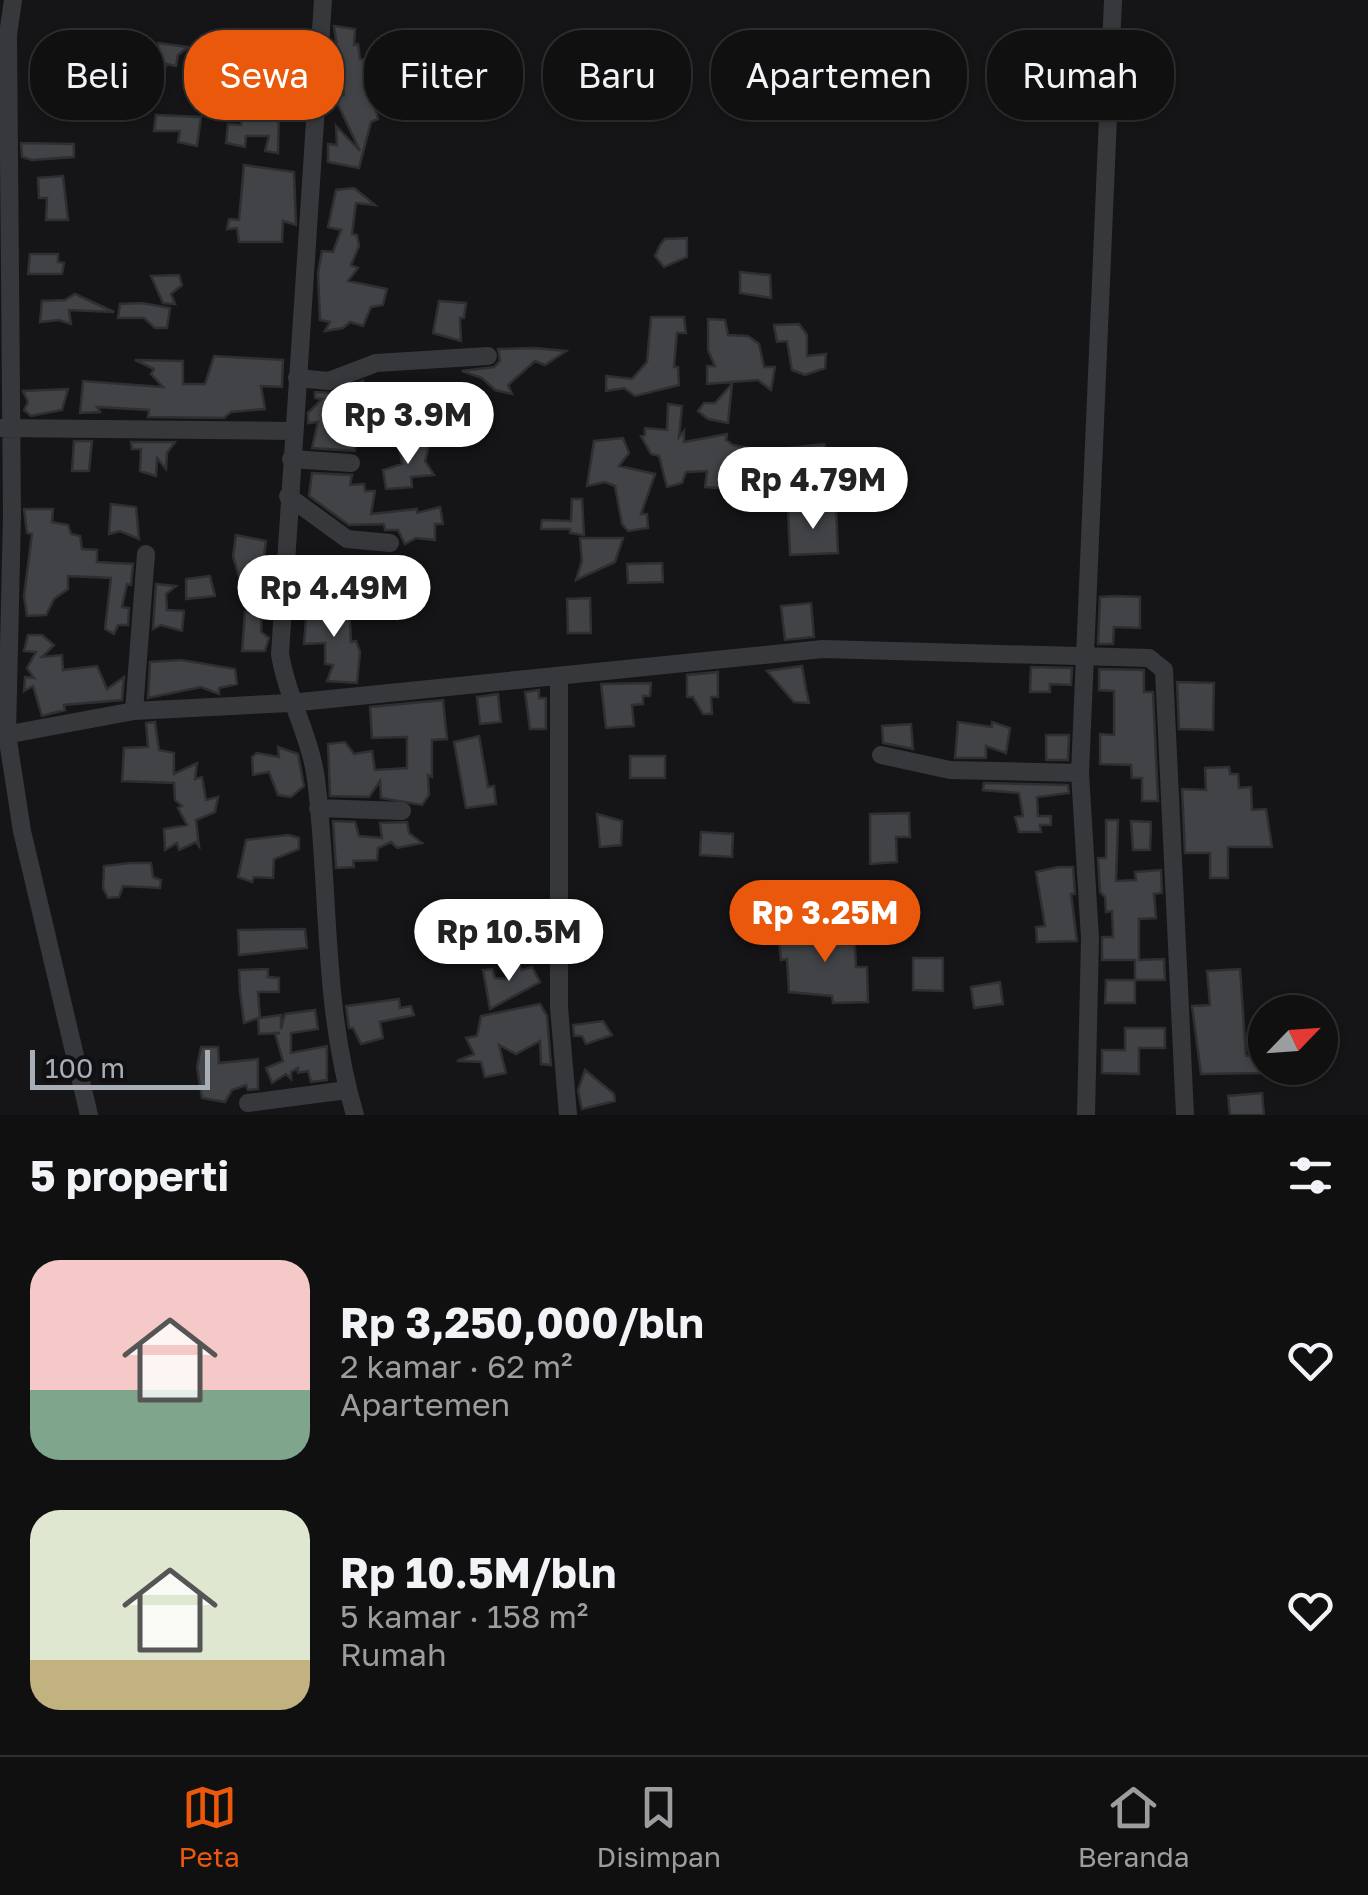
<!DOCTYPE html>
<html lang="id">
<meta charset="utf-8">
<style>
:root{--surface:#101011;--page:#19191a;--text:#f1f3f6;--muted:#9c9d9f;--line:#303031;--accent:#ea580c}
body{margin:0;font-family:"Golos Text",sans-serif;background:var(--page);color:var(--text);height:100vh;display:flex;flex-direction:column;font-size:38px;white-space:nowrap}
*{box-sizing:border-box;margin:0}
p{font-size:32px;color:var(--muted)}
.icon{flex:none;width:55px;height:55px;fill:none;stroke:currentColor;stroke-width:2;stroke-linecap:round;stroke-linejoin:round}
.map{position:relative;height:1115px;overflow:hidden}
.panel{display:flex;flex-direction:column;background:var(--surface);flex:1}
.panel>*{flex:none}
.guide{position:absolute;left:30px;top:30px;width:1310px;height:90px;display:flex;gap:20px}
.needle{width:65px;rotate:65deg}
.controls{position:absolute;left:1248px;top:995px;display:grid;gap:20px}
.controls a{display:grid;place-items:center;width:90px;height:90px;border-radius:50%;background:var(--surface);box-shadow:0 2px 8px #0004,0 0 0 2px var(--line);font-size:50px}
.scale{position:absolute;left:30px;bottom:25px;width:180px;box-sizing:border-box;padding-left:10px;border:5px solid #a7aeb6;border-top:0;font-size:28px;line-height:35px;white-space:nowrap;color:#a7aeb6;-webkit-text-stroke:8px #101012;paint-order:stroke}
.price{position:absolute;translate:-50% -85px;padding:0 22px;border-radius:35px;background:#fff;color:#222;font-size:32px;line-height:65px;filter:drop-shadow(0 2px 5px #0008)}
.price::after{content:'';position:absolute;left:50%;top:60px;width:30px;height:22px;margin-left:-15px;background:inherit;clip-path:polygon(0 0,100% 0,50% 100%)}
.price.active{background:var(--accent);color:#fff}
ul{padding:0;list-style:none}
li{display:flex;align-items:center;gap:30px;height:250px;padding:0 30px}
li span{display:grid;place-items:center;flex:none;width:280px;height:200px;border-radius:30px;color:#555}
li>.icon{margin-inline-start:auto}
span .icon{width:120px;height:120px;fill:#fffc;stroke-width:1}
li b{font-size:42px}
h2{display:flex;justify-content:space-between;align-items:center;height:120px;padding:0 30px;font-size:42px}
.chip{padding:0 35px;border-radius:40px;background:var(--surface);box-shadow:0 2px 8px #0004,0 0 0 2px var(--line);font-size:35px;line-height:90px}
.chip.active{background:var(--accent);color:#fff}
.tabs{display:flex;justify-content:space-around;align-items:center;height:140px;border-top:2px solid var(--line);background:var(--surface);font-size:28px;color:var(--muted)}
.tabs a{display:grid;justify-items:center;gap:5px}
.tabs .active{color:var(--accent)}
.map>svg:first-child{display:block}
.building{fill:#414347;stroke:#2f2f32;stroke-width:2.5}
.lines{fill:none;stroke-linecap:round;stroke-linejoin:round}
.minor{stroke:#36383b;stroke-width:18}
</style>
<div class="map">
<svg width="1368" height="1115" viewBox="0 0 1368 1115">
<rect width="100%" height="100%" fill="#151517"/>
<path class="building" d="M334,26l21,3 -1,16 4,-1 2,15 24,4 3,9 -15,21 6,26 -7,3 -12,46 -31,-6v-18l9,1 -1,-19 24,25 -27,-57 11,1z
M231,29l33,1 -1,18 29,3 -3,35 -16,2v-22l-44,-3z
M158,43l30,4 -10,8 -2,11 -10,-2 -3,20 -16,-1 2,-12 8,1z
M49,66l46,3 1,21 -10,3 -1,-7 -37,-1z
M245,98l34,2 -1,53 -13,-2 4,-15h-23l-1,11 -19,-4 2,-19 13,1z
M156,115l45,2 -4,29 -19,-4 2,-11h-26z
M21,143l53,1v13l-42,3 -10,-3z
M244,165l50,7 2,53 -13,-4 -1,21h-43l-2,-14 -10,1 2,-10 10,1z
M63,176l5,44h-22l1,-22h-8l-1,-20z
M354,188l21,17 -19,-2 -4,31 5,1 2,11 -8,19 7,3 -10,13 39,8 -4,16 -12,2 -8,19 -13,-4 -7,6 -18,3 5,-9 -10,-2 -2,-47 4,-22 11,1 8,-22 -13,-3 8,-37z
M687,238v19l-23,10 -9,-11 5,-11 5,-6z
M30,254h28v8l6,1 -2,11h-34z
M740,272l30,3 1,23 -31,-5z
M179,275l3,10 -11,9 4,10 -12,-1 -12,-27z
M75,294l39,18 -45,-2 2,14 -12,-4 -19,2 2,-21 23,-1z
M439,301l27,2 -2,15h-4l1,23 -28,-8z
M142,303l28,5 -3,20h-12l-11,-10h-26l2,-14z
M651,317h33l2,16h-9l-3,34h4l1,18 -44,11 -11,-8 -18,3v-15l26,3 15,-17z
M708,319l17,1 3,15 20,1 11,8 5,23h11l-4,23 -13,-10 -51,4v-18h8l-7,-16z
M799,324l8,11v21l19,-2 -1,14 -20,7 -13,-5 -5,-29 -10,1 -3,-17z
M534,348l32,3 -21,14 -10,-4 -27,24 4,9 -17,-4 -13,-12 -20,-7 32,-4 6,-6 -2,-12z
M214,356l69,4 -1,27 -21,-1 4,23 -34,3 -7,6 -76,-1 1,-7 -52,-3 3,5 -20,1 3,-32 80,6 -12,-13 3,-5 -19,-9 48,1v23h22z
M363,381l-2,14 -12,5 2,12h-11v21l14,-2 1,20 -43,-3 6,-26 -10,1v-10l14,-14 -7,-1v-6l18,1z
M732,384l-4,39 -20,-4 -10,-8 6,-8h11z
M68,389l-6,21 -31,6 -7,-6 4,-8 -5,-11z
M668,404l14,2 -3,31 5,-6v11l43,-8 -1,6 7,5 21,4 -10,41 -39,-3 2,-16 -21,1 -4,11 -15,4 -8,-31 -8,-2 -10,-18 4,-1v-7l22,2z
M623,438l6,15 -10,13 36,8 -14,40h6l1,14 -20,3 -6,-7 -7,-38 -10,-4 -18,4 7,-45z
M74,441h18l-3,30h-17z
M131,442h44l-8,11 -1,16 -9,-11 -1,18 -16,-5 1,-22h-9z
M824,444l8,20 -42,17 -2,-33z
M399,445h30l-4,16 9,14 -23,2 1,10 -26,2 -3,-19 19,-6z
M312,473l40,2 -2,10 14,-1 1,7h10l-4,23 46,-5v4l23,-6 3,17h-8v16l-19,-2 -11,6 -7,-14h-13l-1,-6 -35,1 -40,-29z
M572,499h10l2,36 -14,-2v-4h-29l1,-9 29,1z
M111,504l25,3 3,32 -19,-8 -11,3z
M836,508l2,45 -48,2 -2,-45z
M24,509h29l-1,13 16,3 3,9 9,2 2,13 15,1v12l36,2 -2,21 -4,-1 -5,23 7,1 -1,17h-10l-4,9 -9,-5 6,-51 -43,-2v13l-14,10 -8,16 -19,1 -3,-20 8,-62 -5,-1z
M236,535l30,6 -3,22 6,13 -30,1 -6,-21z
M580,538h43l-8,24 -39,18 6,-19z
M384,559h25l7,6v10l-31,2z
M662,563l1,19 -35,1 -1,-19z
M210,576l5,20 -29,3v-20z
M156,584l20,2 -10,8 1,16 17,1 -2,20 -21,-6 -8,4z
M1116,596l24,1v31l-26,-1 -1,17h-15l2,-47z
M590,598l1,35h-23l-1,-34z
M811,603l3,34 -29,3 -4,-34z
M349,604l2,38 5,-1 4,11 -3,31 -30,-2 6,-16 -8,-1v-21l-21,1 3,-39z
M245,612h17l-1,20 8,6 -4,13h-23z
M28,635h14l12,10 -12,12 20,-2 1,15 34,-4 10,23 17,-12 -2,23 -58,5 1,5 -23,6 -9,-30 -9,5 1,-14 9,1 -7,-10 9,-16 -12,-1z
M181,660l54,9 2,15 -18,4v6l-18,-7 -53,11 2,-36z
M802,666l4,23 3,14 -15,-1 -27,-31z
M1031,667l41,1 -1,17 -21,-1v8h-20z
M1099,669l45,1v22h9l5,109h-16v-23h-10l-1,-13 -31,-1v-30l14,1v-44l-15,-1z
M718,672v25h-7l1,17h-9l-10,-17h-6v-22z
M1177,682l37,1 -1,47 -34,-1z
M651,683l-1,13h-7v8l-11,1 2,21 -28,2 -5,-44z
M539,690v8h7v31h-16l-5,-37z
M498,694l3,28 -21,2 -3,-27z
M443,700l4,39 -15,1v37l-4,-2 1,20 -7,10 -41,-7 -1,-17 -11,16 -39,-1 -2,-52 17,-2 9,12 18,-3 3,19 32,-2v-31l-35,1 -2,-31z
M155,722l4,28 15,3v21l23,-11 -2,16 7,-2 4,23 12,-3 -3,15 -19,8 3,26 -3,-4 -17,8 -2,-7 -12,7 -1,-21 23,-4 -9,-17 4,-2 -7,-6 -1,-17 -52,-2 2,-33 24,-1 -2,-24z
M958,722l34,5v-5l18,6 -4,25 -20,-7v12h-31z
M911,724l2,25 -30,-6 -1,-17z
M1046,735h23l-1,25h-22z
M479,736l9,51 6,-1 2,18 -30,4 -12,-66z
M278,747l20,7 6,32 -13,11 -13,-2 -9,-23 -16,3 -1,-18 5,-4 22,4z
M630,756h35v22h-35z
M1229,767l1,7h8l1,14 12,-1 1,23 14,-1 6,38h-44v31h-18v-25h-25l-3,-64 24,1 -1,-22z
M984,783l84,2 1,8 -32,4 1,19h13v9h-11l1,7h-22l-4,-15 8,-1 -4,-23 -36,-3z
M909,813l1,24h-14l1,25 -27,2v-50z
M597,814l25,7 -1,24 -21,2z
M1106,820h12l-2,61 20,-1 -1,-8 26,-2 1,23 -8,1 2,24 -17,1v41l25,-1 1,21h-30v-20h-33v-23h11l-1,-26 -6,1 -1,-15 -5,-5 -2,-34h8z
M333,821l22,1 4,14 23,2 -2,-15 27,-1 2,11 13,10 -25,5 -6,-6 -13,6 -1,12 -24,1 1,6 -18,1z
M1131,821l20,1 -1,28h-17z
M701,832l32,2 -1,23 -32,-2z
M288,835l11,3v11l-25,10 -1,19 -19,-1 -2,5 -14,-5 8,-37z
M130,863h21l2,14 8,3 -1,8 -37,-2 -4,11 -11,1 -5,-10 1,-22z
M1058,867h15l2,27h-4l6,47 -40,1 -1,-15 9,-1 -9,-54z
M854,928l2,39h11l1,35 -35,1 -1,-7 -43,-4 -2,-33 -6,1 -3,-26z
M305,929l2,19 -68,7 -1,-25z
M913,958h30v33l-30,-1z
M517,961l5,9 10,-3 8,15 -50,27 -7,-39 9,-1 3,9 14,1z
M268,969v8l11,1v14h-21l2,26 21,-3v14l4,-15 30,-4 3,19 -27,4v20l36,-7v34l-16,2 -3,-11 -10,2v-5l-7,4v7l-5,-5 -14,9 -6,-15 17,-7 -8,-28h5l-21,1 -1,-16 -14,5 -4,-31 -1,-22z
M1240,969l6,87 16,-1 1,18 -62,1 -9,-68 18,-1 -3,-34z
M1106,980h29v23h-30z
M1000,982l3,22 -29,4 -3,-21z
M399,999l1,9 11,-2 3,9 -34,7 3,16 -22,6 -8,-16h-4l-3,-22z
M540,1004l7,12 4,49 -10,-1 -1,-23 -24,13 -17,-9 7,28 -21,4 -4,-15 -24,-1 17,-7 -8,-16 11,-2 4,-20z
M603,1021l9,14 -26,9 -4,-8h-8l-1,-11z
M1125,1028h40v20h-26v26l-37,-1v-23h23z
M201,1047h17l1,16 39,-4v30l-10,1 -2,-5 -14,5 -7,12 -23,-4 -5,-31z
M585,1070l29,24 1,7 -33,8 -4,-19z
M1262,1093l2,22h-34l-2,-19z"/>
<g class="lines">
<path class="minor" d="M13,0l-5,35 4,480 -5,219 15,97 67,284
M323,0l-43,654c7,44 30,81 36,125 14,113 6,226 39,336
M297,378l32,3 47,-18 112,-7
M0,428l293,3
M291,459l60,4
M288,496l59,43 43,4
M559,676v331l9,108
M134,711l12,-157
M0,736l134,-25 156,-8 533,-54 326,9 15,12 21,445
M881,755l69,15 130,3
M318,808l84,3
M248,1103l99,-13
M1086,1115l4,-177 -10,-165 33,-773"/>
</g>
</svg>
<div class="controls">
<a><svg class="needle" viewBox="-14 -14 28 28"><path d="M0-13l5 13h-10z" fill="#e53935"/><path d="M0 13l5-13h-10z" fill="#9c9d9f"/></svg></a>
</div>
<div class="scale">100 m</div>
<b class="price" style="left:408px;top:467px">Rp 3.9M</b>
<b class="price" style="left:813px;top:532px">Rp 4.79M</b>
<b class="price" style="left:334px;top:640px">Rp 4.49M</b>
<b class="price active" style="left:825px;top:965px">Rp 3.25M</b>
<b class="price" style="left:509px;top:984px">Rp 10.5M</b>
<div class="guide">
<a class="chip">Beli</a>
<a class="chip active">Sewa</a>
<a class="chip">Filter</a>
<a class="chip">Baru</a>
<a class="chip">Apartemen</a>
<a class="chip">Rumah</a>
</div>
</div>
<section class="panel">
<h2>5 properti<svg class="icon" aria-label="filters" viewBox="0 0 24 24"><path d="M4 7h16M4 17h16"/><circle cx="9" cy="7" r="2"/><circle cx="15" cy="17" r="2"/></svg></h2>
<ul>
<li><span style="background:linear-gradient(#f6c9c9 65%,#7fa58c 0)"><svg class="icon" aria-label="home" viewBox="0 0 24 24"><path d="M3 11l9-7 9 7M6 9v11h12V9"/></svg></span><div><b>Rp 3,250,000/bln</b><p>2 kamar · 62 m²</p><p>Apartemen</p></div><svg class="icon" aria-label="heart" viewBox="0 0 24 24"><path d="M12 20l-8-8c-3-5 5-10 8-4 3-6 11-1 8 4z"/></svg></li>
<li><span style="background:linear-gradient(#dfe7d0 75%,#c2b280 0)"><svg class="icon" aria-label="home" viewBox="0 0 24 24"><path d="M3 11l9-7 9 7M6 9v11h12V9"/></svg></span><div><b>Rp 10.5M/bln</b><p>5 kamar · 158 m²</p><p>Rumah</p></div><svg class="icon" aria-label="heart" viewBox="0 0 24 24"><path d="M12 20l-8-8c-3-5 5-10 8-4 3-6 11-1 8 4z"/></svg></li>
</ul>
</section>
<nav class="tabs">
<a class="active"><svg class="icon" aria-label="map" viewBox="0 0 24 24"><path d="M3 6l6-2 6 2 6-2v14l-6 2-6-2-6 2zM9 4v14M15 6v14"/></svg>Peta</a>
<a><svg class="icon" aria-label="saved" viewBox="0 0 24 24"><path d="M7 4h10v16l-5-4-5 4z"/></svg>Disimpan</a>
<a><svg class="icon" aria-label="home" viewBox="0 0 24 24"><path d="M3 11l9-7 9 7M6 9v11h12V9"/></svg>Beranda</a>
</nav>
